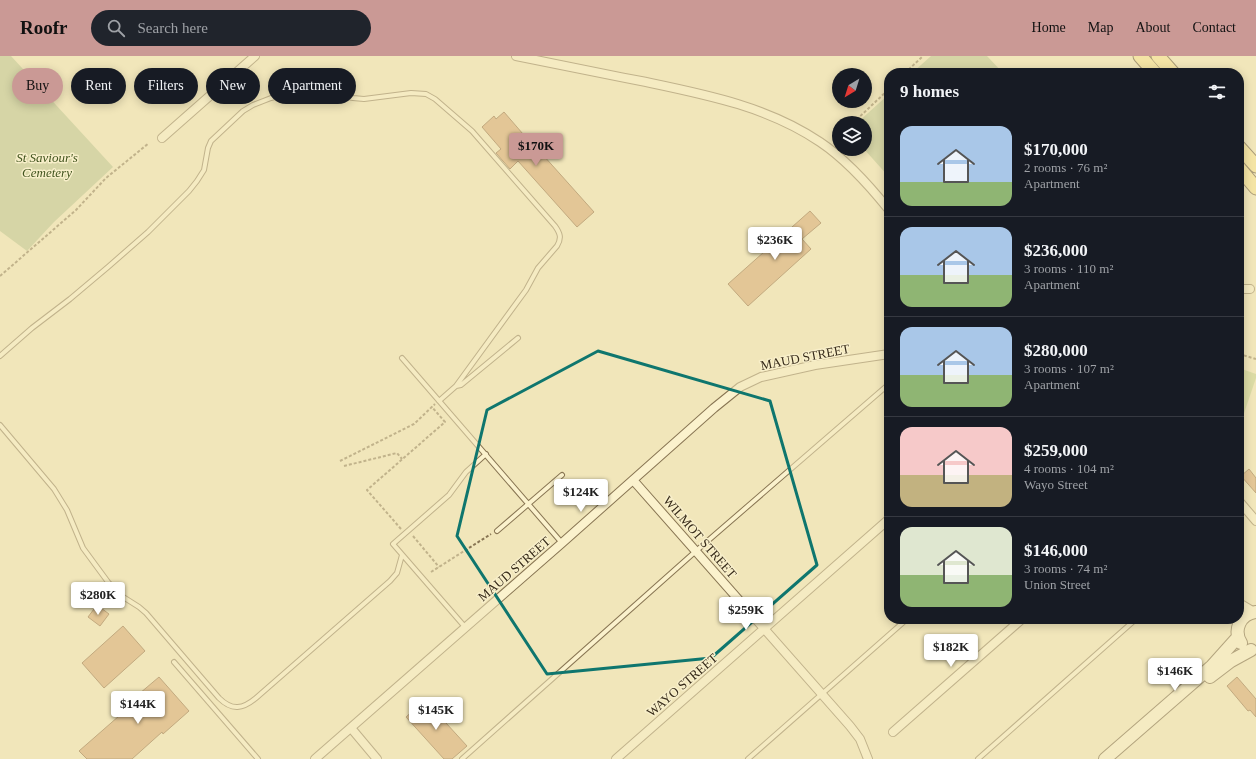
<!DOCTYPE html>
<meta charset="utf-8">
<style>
:root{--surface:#171b24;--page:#20242c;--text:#f1f3f6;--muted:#9ea1a6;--line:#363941;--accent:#ca9995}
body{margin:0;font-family:"Times New Roman",serif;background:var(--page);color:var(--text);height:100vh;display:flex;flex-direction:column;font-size:15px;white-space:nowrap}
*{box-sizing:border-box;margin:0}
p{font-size:13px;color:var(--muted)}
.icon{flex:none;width:22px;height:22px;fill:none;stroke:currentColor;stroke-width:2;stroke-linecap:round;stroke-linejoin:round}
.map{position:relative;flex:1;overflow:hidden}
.details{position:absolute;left:884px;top:12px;width:360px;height:556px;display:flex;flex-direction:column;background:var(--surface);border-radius:16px;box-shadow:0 2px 10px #0003}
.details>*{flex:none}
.hud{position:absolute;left:12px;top:12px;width:380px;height:36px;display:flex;gap:8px}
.needle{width:26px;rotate:218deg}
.fabs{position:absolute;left:832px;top:12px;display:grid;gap:8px}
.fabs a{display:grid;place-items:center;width:40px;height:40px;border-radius:50%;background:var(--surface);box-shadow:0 2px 10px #0003;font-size:20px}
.price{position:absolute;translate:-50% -34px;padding:0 9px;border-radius:4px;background:#fff;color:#222;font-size:13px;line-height:26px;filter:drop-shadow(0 1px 2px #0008)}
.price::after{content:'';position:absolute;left:50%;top:24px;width:12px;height:9px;margin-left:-6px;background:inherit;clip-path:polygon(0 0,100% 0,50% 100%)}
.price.active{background:var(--accent);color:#111}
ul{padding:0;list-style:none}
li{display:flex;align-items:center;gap:12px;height:100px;padding:0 16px}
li+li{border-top:1px solid var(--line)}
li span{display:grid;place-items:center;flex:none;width:112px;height:80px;border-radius:12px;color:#555}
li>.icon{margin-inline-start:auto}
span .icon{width:48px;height:48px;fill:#fffc;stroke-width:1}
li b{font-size:17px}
h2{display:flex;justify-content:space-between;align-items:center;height:48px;padding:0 16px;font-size:17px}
.chip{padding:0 14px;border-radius:18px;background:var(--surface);box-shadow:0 2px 10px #0003;font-size:14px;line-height:36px}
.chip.active{background:var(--accent);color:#111}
header{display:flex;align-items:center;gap:24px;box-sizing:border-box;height:56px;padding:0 20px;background:var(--accent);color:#111}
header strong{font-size:19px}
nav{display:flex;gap:22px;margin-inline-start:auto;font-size:14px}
.search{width:280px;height:36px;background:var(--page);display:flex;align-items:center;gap:10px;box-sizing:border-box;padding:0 14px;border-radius:22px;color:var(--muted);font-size:15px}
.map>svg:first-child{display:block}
.green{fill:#c0cf8d}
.cemetery{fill:#b6c28e}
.building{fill:#d2a16c;stroke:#896037}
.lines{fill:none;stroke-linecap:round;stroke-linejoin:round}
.service-casing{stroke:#887553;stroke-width:6}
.minor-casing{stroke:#887553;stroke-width:10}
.secondary-casing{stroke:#6a5637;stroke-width:14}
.primary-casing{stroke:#554228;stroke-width:15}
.path{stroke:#887553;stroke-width:2;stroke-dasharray:3 2;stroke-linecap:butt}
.service{stroke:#fbf2cd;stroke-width:4}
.minor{stroke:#fbf2cd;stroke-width:8}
.secondary{stroke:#fbf2cd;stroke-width:12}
.primary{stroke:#f9e28d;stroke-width:13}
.marked{fill:none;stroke:#0f766e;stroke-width:3;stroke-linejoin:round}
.labels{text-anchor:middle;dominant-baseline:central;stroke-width:3;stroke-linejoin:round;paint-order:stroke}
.park-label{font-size:13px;font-style:italic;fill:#41541e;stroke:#f8efca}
.street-label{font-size:13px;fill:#362a19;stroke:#f8efca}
</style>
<header>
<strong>Roofr</strong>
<div class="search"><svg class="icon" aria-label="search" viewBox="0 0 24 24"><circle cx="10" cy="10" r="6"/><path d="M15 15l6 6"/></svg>Search here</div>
<nav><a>Home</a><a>Map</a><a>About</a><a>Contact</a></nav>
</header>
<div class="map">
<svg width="1256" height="703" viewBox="0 0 1256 703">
<rect width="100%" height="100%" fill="#f1e6ba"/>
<path class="green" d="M1239,312l17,6v4l-16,47z"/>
<path class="cemetery" d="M0,0h11l102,111 -59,55 -27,29 -27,-20z
M931,0h56l16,17h-91z
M889,38v83l-25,-28 1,-26h-8z"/>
<path class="building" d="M504,56l38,44 1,-1 51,57 -17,15 -59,-66 -8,8 -14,-16 5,-4 -19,-22 12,-11 2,3z
M810,155l11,12 -19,16 9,10 -63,57 -20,-22z
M1249,413l7,9v15l-15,-17z
M97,549l12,9 -9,12 -12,-9z
M123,570l22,25 -41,37 -22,-25z
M159,621l30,34 -26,23 -1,-2 -30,27h-45l-8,-8 56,-49 -2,-3z
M1237,621l19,22v18l-6,-7 -2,1 -21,-25z
M425,644l42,46 -15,13h-8l-38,-42z"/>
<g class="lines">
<g class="service-casing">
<path id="service" d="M0,300l32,-28 38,-29 38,-32 40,-35 41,-41 8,-10 7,-11 4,-22 3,-7 32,-30 10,-6 18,-7 27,-7h17l38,7 11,1 47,-6 15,1 9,5 37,32 83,95c5,7 7,12 2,20l-19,22 -12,22 -70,96
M402,302l160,185
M439,345l17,-15 5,-1 57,-47
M0,369l54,64 13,21 16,38 25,34 12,13 19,12 7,6 73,85c13,13 24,11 37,0l134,-117 7,-8 5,-18
M497,475l65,-56
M465,571l-72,-83 56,-49 17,-23 20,-18
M174,606l84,97
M462,703l234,-208 193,-167
M748,703l159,-140
M978,703l158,-140"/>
</g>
<g class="minor-casing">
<path id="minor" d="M516,0c41,8 83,17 125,25 62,13 126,25 179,61 27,18 49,43 69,68
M162,82l93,-82
M1239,233h11
M633,424l217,246 10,13 8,20
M1239,445l17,20
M1239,547l15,9
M351,672l26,31
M893,676l129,-113
M315,703l247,-216 152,-135 26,-21 21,-10 54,-12 74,-11
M616,703l273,-240"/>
</g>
<g class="secondary-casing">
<path id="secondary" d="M1241,587c-8,-13 -1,-29 15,-31
M1210,621l21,-16 20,-11
M1105,703l107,-93 26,-29"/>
</g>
<g class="primary-casing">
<path id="primary" d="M1140,0l15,17
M1158,0l15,17
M1239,91l17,19
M1239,112l17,20"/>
</g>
<path class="path" d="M905,17l18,-17
M853,67l36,-34
M834,85l5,-5
M0,220l76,-66 30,-32 43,-35
M1239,298l17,5
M340,405l74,-37 21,-20
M344,410l53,-13 5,6
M401,473l-34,-39 78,-68 -13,-15
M413,480l26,31
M431,516l60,-38"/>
<use href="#service" class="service"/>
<use href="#minor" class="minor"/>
<use href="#secondary" class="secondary"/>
<use href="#primary" class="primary"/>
</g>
<path d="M0 0H1256V703H0ZM598,295l172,50 47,164 -106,93 -164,16 -90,-138 30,-126z" fill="#f1e6ba" fill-opacity=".55" fill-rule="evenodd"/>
<path class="marked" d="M598,295l172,50 47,164 -106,93 -164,16 -90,-138 30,-126z"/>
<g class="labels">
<g class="park-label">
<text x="47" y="101">St Saviour's<tspan x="47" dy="15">Cemetery</tspan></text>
</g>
<g class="street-label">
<text transform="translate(805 301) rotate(-11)">MAUD STREET</text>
<text transform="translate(700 481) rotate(49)">WILMOT STREET</text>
<text transform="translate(514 513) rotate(-41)">MAUD STREET</text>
<text transform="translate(682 629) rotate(-41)">WAYO STREET</text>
</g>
</g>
</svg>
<div class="fabs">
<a><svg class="needle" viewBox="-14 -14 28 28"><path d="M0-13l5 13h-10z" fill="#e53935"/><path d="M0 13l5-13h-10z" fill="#9ea1a6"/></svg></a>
<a><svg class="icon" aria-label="layers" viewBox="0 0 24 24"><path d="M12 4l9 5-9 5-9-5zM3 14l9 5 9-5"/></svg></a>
</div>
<b class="price active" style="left:536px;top:111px">$170K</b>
<b class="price" style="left:775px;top:205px">$236K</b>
<b class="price" style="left:581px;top:457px">$124K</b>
<b class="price" style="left:98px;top:560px">$280K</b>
<b class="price" style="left:746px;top:575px">$259K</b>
<b class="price" style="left:951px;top:612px">$182K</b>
<b class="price" style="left:1175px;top:636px">$146K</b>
<b class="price" style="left:138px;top:669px">$144K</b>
<b class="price" style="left:436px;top:675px">$145K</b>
<div class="hud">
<a class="chip active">Buy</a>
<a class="chip">Rent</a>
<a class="chip">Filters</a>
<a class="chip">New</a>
<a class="chip">Apartment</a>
</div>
<section class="details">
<h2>9 homes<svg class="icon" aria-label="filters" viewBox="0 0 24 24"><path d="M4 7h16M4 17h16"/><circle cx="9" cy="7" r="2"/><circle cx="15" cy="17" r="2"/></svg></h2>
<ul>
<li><span style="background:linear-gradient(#a9c7e8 70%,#8fb573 0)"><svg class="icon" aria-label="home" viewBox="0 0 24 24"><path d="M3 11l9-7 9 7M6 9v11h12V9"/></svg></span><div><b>$170,000</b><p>2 rooms · 76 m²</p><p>Apartment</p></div></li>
<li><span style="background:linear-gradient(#a9c7e8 60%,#8fb573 0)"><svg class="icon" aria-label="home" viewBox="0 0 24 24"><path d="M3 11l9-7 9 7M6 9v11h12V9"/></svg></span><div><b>$236,000</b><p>3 rooms · 110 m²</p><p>Apartment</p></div></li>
<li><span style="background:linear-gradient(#a9c7e8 60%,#8fb573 0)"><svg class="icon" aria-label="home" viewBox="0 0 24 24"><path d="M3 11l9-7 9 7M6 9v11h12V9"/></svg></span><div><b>$280,000</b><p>3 rooms · 107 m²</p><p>Apartment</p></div></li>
<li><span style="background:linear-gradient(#f6c9c9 60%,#c2b280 0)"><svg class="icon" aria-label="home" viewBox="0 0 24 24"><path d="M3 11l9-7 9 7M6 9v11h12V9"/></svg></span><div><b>$259,000</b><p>4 rooms · 104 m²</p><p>Wayo Street</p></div></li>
<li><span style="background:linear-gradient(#dfe7d0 60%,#8fb573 0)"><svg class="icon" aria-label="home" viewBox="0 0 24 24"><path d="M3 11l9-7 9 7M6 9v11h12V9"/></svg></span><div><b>$146,000</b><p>3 rooms · 74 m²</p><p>Union Street</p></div></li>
</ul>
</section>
</div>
